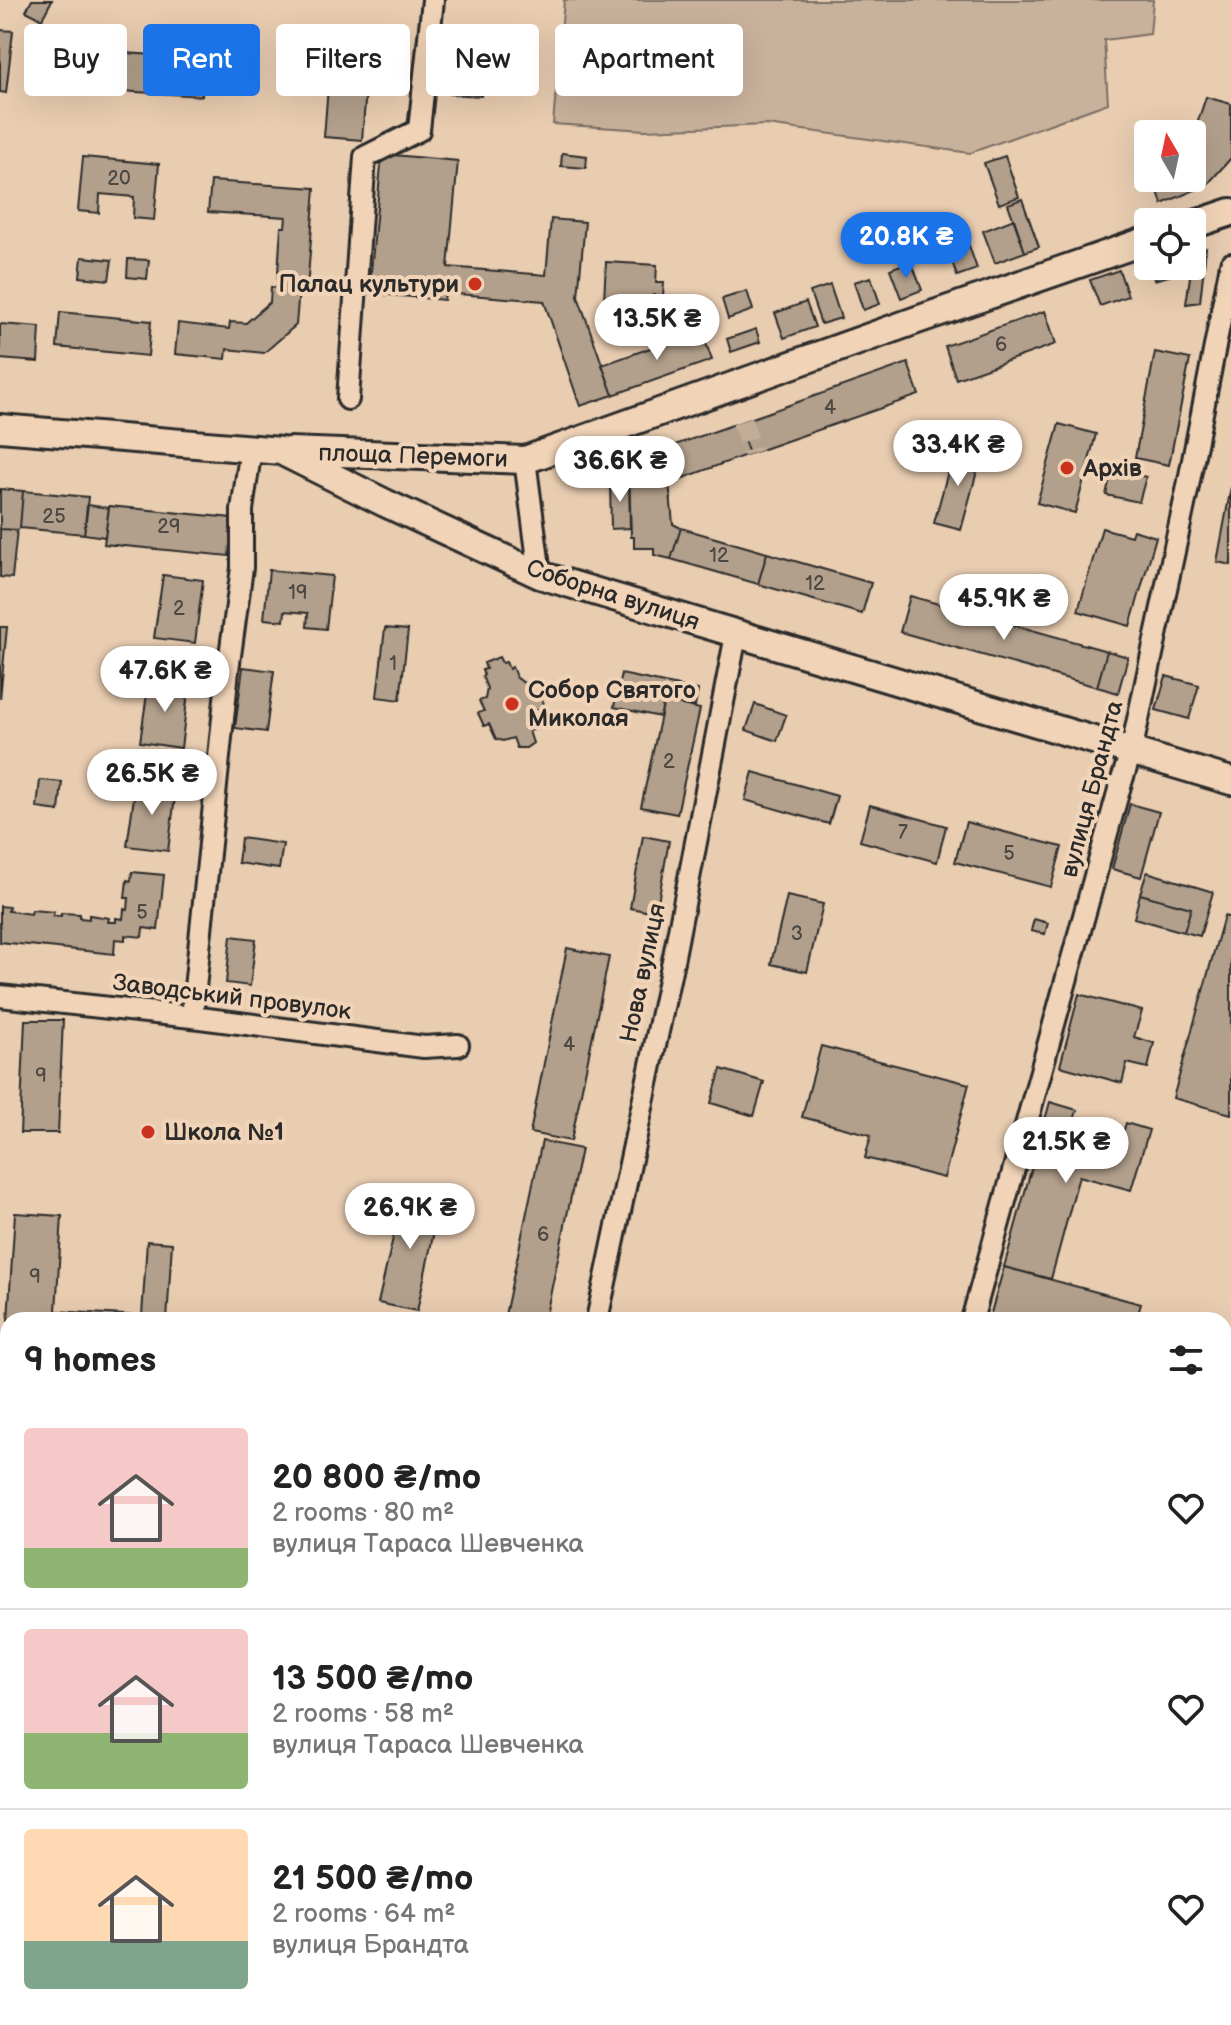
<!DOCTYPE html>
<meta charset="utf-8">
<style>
:root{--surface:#fff;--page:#f6f6f6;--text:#222;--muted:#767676;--line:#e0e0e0;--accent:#1a73e8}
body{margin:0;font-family:"Balsamiq Sans",sans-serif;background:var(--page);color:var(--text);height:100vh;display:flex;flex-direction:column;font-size:30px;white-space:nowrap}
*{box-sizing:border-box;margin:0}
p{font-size:26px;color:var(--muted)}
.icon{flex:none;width:44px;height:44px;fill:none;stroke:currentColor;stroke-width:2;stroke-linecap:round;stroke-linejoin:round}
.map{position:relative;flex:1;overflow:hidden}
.panel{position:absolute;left:0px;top:1312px;width:1232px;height:714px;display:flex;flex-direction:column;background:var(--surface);border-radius:24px 24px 0 0;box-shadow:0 8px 32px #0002}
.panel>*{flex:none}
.guide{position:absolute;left:24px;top:24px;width:800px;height:72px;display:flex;gap:16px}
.needle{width:52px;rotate:351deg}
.fabs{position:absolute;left:1134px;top:120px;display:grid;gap:16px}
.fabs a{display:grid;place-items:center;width:72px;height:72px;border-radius:8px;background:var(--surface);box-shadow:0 8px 32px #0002;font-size:40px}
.price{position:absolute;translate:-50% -68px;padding:0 18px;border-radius:28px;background:#fff;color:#222;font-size:26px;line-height:52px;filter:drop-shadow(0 2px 4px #0008)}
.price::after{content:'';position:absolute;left:50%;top:48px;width:24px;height:18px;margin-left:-12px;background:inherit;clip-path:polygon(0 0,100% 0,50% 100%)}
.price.active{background:var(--accent);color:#fff}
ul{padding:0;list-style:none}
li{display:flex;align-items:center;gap:24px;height:200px;padding:0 24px}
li+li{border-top:2px solid var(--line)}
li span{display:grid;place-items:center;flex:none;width:224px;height:160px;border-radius:8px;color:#555}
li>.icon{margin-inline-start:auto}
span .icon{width:96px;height:96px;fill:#fffc;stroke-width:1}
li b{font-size:34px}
h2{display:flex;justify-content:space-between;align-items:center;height:96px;padding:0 24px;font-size:34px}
.tag{padding:0 28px;border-radius:8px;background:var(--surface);box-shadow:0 8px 32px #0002;font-size:28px;line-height:72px}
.tag.active{background:var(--accent);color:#fff}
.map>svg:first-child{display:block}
.green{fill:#c9b29c;stroke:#7a6e64;stroke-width:2}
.building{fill:#b3a08c;stroke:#2b2b2b;stroke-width:2}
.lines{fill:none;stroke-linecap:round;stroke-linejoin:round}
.minor-tunnel{stroke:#c3ad96;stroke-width:20;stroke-dasharray:20 10;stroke-linecap:butt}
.minor-casing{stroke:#2b2b2b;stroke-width:26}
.major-casing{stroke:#2b2b2b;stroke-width:32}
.minor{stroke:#f1d4b7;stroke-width:20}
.major{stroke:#f1d4b7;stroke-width:26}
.poi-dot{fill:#c8321e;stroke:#f1d4b7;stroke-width:3}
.labels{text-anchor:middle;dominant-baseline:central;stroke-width:8;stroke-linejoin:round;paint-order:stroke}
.number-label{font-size:20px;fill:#4d4843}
.poi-label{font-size:24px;font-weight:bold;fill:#2b2b2b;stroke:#f1d4b7;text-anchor:start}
.street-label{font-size:24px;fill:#2b2b2b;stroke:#f1d4b7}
</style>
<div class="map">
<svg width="1231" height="2025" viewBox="0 0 1231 2025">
<rect width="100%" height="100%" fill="#e9cdb1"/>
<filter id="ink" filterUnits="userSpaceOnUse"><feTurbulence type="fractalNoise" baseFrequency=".0125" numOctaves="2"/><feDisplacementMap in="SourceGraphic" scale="16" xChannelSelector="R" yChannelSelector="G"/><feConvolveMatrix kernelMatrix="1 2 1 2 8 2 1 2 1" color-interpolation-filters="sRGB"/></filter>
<g filter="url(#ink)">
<path class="green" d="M564,0h589l-3,34 -46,6 4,63 -138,50 -203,-28 -122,5 -92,-6z"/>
<path class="building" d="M32,0h20l-10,19 -16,-8z
M0,30l13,1 -7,62 -6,-1z
M90,51l115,7 -3,38 -115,-7z
M330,61l38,3 -6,76 -38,-3z
M453,62l30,2 -2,32 -31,-2z
M1206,97l25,7v54l-24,27 -45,19 -8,-26h38v-24l8,-3 3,-18 -8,-3z
M562,153l25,3 -1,12 -25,-2z
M382,154l76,7 -10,106 98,8 5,-56 34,3 -7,74 35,99 -33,11 -36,-105 -99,-8 -1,7 -75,-7z
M1005,156l14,41 -20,7 -15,-41z
M83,157l76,7 -5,56 -21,-2 1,-21 -34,-3 -1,19 -21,-2z
M211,181l104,7 -8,102 -8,-1 -3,36 -32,28 -37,-4 -1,10 -51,-5 3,-31 51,6 1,-7 16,1 24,-21 1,-15 6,1 4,-61h4l1,-10 -78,-5z
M1022,199l17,48 -14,5 -17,-48z
M1014,219l11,33 -30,11 -12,-32z
M963,228l14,41 -20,7 -14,-41z
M1206,248l-6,54 -14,2 5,-34 -37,10 -2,-14h40v-14z
M82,257l30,3 -3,20 -29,-3z
M128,259l21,1 -2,19 -20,-2z
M911,261l11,29 -21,8 -11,-29z
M606,262l51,3 -1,17h8l-1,14 -10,-1 -1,8 -48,-3z
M1119,270l9,26 -28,10 -10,-26z
M871,277l9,27 -17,6 -9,-28z
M830,285l11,33 -20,6 -11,-32z
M747,291l6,19 -25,9 -6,-20z
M806,302l9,25 -31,11 -9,-25z
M1045,311l11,33 -100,35 -11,-33z
M60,312l91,9 -3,35 -91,-9z
M0,324l40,3 -2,35 -38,-3z
M756,329l4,13 -29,10 -4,-13z
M701,330l11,30 -99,35 -11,-30z
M1155,352l35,7 -21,106 -34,-7z
M908,363l11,32 -170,59 -11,-31z
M738,423l11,31 -71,26 -12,-32z
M1059,424l37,10 -21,79 -38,-10z
M955,446l27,7 -21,77 -27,-7z
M672,463l6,17 -9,2 4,42 8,4 -10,31 -17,-4v-7h-20v-11h-3l-2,-66 26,-1z
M1112,469l34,8 -7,25 -33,-7z
M610,480h19l1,48 -19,1z
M1231,487v78l-14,-3z
M0,489l23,2 -3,37 -3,2 -17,-1z
M23,491l65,6 -4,37 -64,-6z
M88,505l21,3 -4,29 -21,-3z
M109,506l123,12 -3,38 -125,-12z
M681,528l86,25 -9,31 -87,-25z
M1102,528l29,8 2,-6 23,7 -26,89 -52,-15z
M0,529l17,1 -5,48 -12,-1z
M767,553l104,30 -9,31 -104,-30z
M269,570l63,6 -6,53 -19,-2 1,-14 -23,-2 -1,10 -20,-2z
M163,575l40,5 -8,63 -41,-5z
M910,596l197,55 -10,36 -197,-55z
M0,627h7l-7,72z
M385,628l23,2 -8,70 -23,-3z
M1107,651l21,6 -10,36 -21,-6z
M499,657l3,6 4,-1 3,7 3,-2 4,10 8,6 5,-2 4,13 6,-3 6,16 -8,3 4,11 -1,7 -11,3 4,12 -7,5h-9l-4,-10 -10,3 -7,-2 -7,-15 -5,2 -6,-13 6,-2 -5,-10 6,-2 2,-11 -5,-12 2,-1 -2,-5 4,-1 -2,-6z
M243,667l31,4 -8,61 -31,-4z
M621,674l77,16 -3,17 -31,-6 -4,16 -46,-10z
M1166,676l33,9 -10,34 -33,-9z
M149,680l40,5 -8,63 -41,-6z
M664,701l36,8 -23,105 -36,-7z
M755,704l31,11 -9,26 -31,-11z
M753,772l84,24 -8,28 -84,-24z
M40,780l22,2 -3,29 -22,-3z
M136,783l40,6 -8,62 -41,-5z
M1130,804l29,8 -18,65 -29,-8z
M870,805l76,21 -9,36 -77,-21z
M966,822l96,25 -11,40 -96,-25z
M643,836l26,5 -13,72 -26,-5z
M241,838l42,6 -4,25 -41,-6z
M132,872l32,3 -6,55 -15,-2 -1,9 -17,-2v5l-10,-1 -1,15 -114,-12v-36l9,1 -1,4 23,3 1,-4 22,2 -1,4h8v-3l19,1v4l9,1v-4l20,3 -1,4h8v-4l7,1 1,-10 4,1 1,-12h-4l2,-18 4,1z
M1147,872l66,20 -13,44 -16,-4 7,-24 -51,-14z
M1140,894l51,14 -7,24 -50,-14z
M787,896l36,8 -16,68 -36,-8z
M1224,916l7,2v196l-58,-16z
M1034,919l14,4 -3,11 -14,-3z
M231,936l25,3 -6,47 -24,-3z
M567,948l42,9 -38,184 -41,-8z
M1079,994l63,17 -8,26 20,6 -6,25 -21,-5 -5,20 -62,-17z
M25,1020h38l-5,113h-38z
M821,1046l148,38 -25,94 -79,-20 6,-23 -69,-18z
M721,1069l43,13 -10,34 -43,-13z
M1050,1102l27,8 -5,18 48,14 6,-19 23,7 -18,60 -52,-14 -28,103 -47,-12z
M542,1141l39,8 -36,171h-41z
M404,1190l37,8 -24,113 -39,-8z
M15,1213l47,3 -6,95 86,5 5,-75 25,2 -5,77h-159z
M1004,1267l137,37 -5,16h-147z
M1224,1530l7,2v43l-7,26z
M0,1573h7l-3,35h-4z
M0,1683h8v245h-8z
M134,2018h42l-2,7h-9z
M798,2018h155l-2,7h-155z"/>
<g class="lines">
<path class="minor-tunnel" d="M742,421l11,32"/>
<g class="minor-casing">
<path id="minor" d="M348,399l17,-242 54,-27 14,-130
M525,460l15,115
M0,996l192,21 232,30 34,-2
M192,1017l36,-347 14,-102v-58l9,-62
M597,1320l77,-364 62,-321
M972,1320l148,-534 11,-34 56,-261 44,-227
M0,1628l8,2
M269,2025l1,-7
M569,2025l2,-7
M780,2025l2,-7"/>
</g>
<g class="major-casing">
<path id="major" d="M1192,225l39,-13
M0,428l281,23 104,52 155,72 691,206
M289,451l236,9 392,-140 231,-80"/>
</g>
<use href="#minor" class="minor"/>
<use href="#major" class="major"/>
</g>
</g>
<g class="poi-dot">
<circle cx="475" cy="284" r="8"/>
<circle cx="1067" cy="468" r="8"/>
<circle cx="512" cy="704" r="8"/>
<circle cx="148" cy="1132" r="8"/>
</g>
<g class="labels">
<g class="number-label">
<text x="119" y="179">20</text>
<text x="1001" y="345">6</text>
<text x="830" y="408">4</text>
<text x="54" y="517">25</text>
<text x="169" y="527">29</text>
<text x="719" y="556">12</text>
<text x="815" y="584">12</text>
<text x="298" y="593">19</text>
<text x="179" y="609">2</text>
<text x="393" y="664">1</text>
<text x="669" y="762">2</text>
<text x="903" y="833">7</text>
<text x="1009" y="854">5</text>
<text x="142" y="913">5</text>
<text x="797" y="934">3</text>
<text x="569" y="1045">4</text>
<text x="41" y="1076">9</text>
<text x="543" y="1235">6</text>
<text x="35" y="1277">9</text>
</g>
<g class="poi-label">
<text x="459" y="284" text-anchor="end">Палац культури</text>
<text x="1083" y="468">Архів</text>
<text x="528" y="690">Собор Святого<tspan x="528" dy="28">Миколая</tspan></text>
<text x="164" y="1132">Школа №1</text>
</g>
<g class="street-label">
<text transform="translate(413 456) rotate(2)">площа Перемоги</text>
<text transform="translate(613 595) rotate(18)">Соборна вулиця</text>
<text transform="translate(1092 789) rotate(-75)">вулиця Брандта</text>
<text transform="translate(643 973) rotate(-78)">Нова вулиця</text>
<text transform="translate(232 997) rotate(7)">Заводський провулок</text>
</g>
</g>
</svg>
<div class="fabs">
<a><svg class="needle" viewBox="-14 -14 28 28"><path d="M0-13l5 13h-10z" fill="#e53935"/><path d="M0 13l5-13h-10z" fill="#767676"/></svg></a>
<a><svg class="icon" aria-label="locate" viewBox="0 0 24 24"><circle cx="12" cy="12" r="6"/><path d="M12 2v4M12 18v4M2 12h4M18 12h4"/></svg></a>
</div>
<b class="price active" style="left:906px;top:280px">20.8K ₴</b>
<b class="price" style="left:657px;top:362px">13.5K ₴</b>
<b class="price" style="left:958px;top:488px">33.4K ₴</b>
<b class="price" style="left:620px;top:504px">36.6K ₴</b>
<b class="price" style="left:1004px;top:642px">45.9K ₴</b>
<b class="price" style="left:165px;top:714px">47.6K ₴</b>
<b class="price" style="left:152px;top:817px">26.5K ₴</b>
<b class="price" style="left:1066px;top:1185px">21.5K ₴</b>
<b class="price" style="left:410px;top:1251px">26.9K ₴</b>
<div class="guide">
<a class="tag">Buy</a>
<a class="tag active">Rent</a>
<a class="tag">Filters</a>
<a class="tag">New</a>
<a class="tag">Apartment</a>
</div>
<section class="panel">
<h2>9 homes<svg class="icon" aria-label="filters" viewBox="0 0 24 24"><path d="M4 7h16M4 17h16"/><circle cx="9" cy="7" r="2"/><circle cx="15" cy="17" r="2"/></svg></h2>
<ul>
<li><span style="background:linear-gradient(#f6c9c9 75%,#8fb573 0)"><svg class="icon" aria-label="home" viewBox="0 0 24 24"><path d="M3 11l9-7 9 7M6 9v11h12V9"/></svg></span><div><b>20 800 ₴/mo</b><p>2 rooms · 80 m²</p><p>вулиця Тараса Шевченка</p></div><svg class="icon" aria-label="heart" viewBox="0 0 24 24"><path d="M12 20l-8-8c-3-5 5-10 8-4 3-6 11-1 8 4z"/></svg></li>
<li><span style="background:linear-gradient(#f6c9c9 65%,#8fb573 0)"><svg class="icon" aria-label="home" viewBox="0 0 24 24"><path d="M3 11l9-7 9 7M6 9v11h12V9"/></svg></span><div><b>13 500 ₴/mo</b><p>2 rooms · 58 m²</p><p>вулиця Тараса Шевченка</p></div><svg class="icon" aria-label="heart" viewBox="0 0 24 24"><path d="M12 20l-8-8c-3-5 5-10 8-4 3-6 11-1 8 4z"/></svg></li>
<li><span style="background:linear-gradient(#ffd9b3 70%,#7fa58c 0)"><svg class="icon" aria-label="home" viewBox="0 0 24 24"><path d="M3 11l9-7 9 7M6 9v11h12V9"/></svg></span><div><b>21 500 ₴/mo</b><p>2 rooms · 64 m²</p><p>вулиця Брандта</p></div><svg class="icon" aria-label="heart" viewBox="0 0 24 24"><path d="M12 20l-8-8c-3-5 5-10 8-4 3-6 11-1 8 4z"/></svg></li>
</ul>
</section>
</div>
